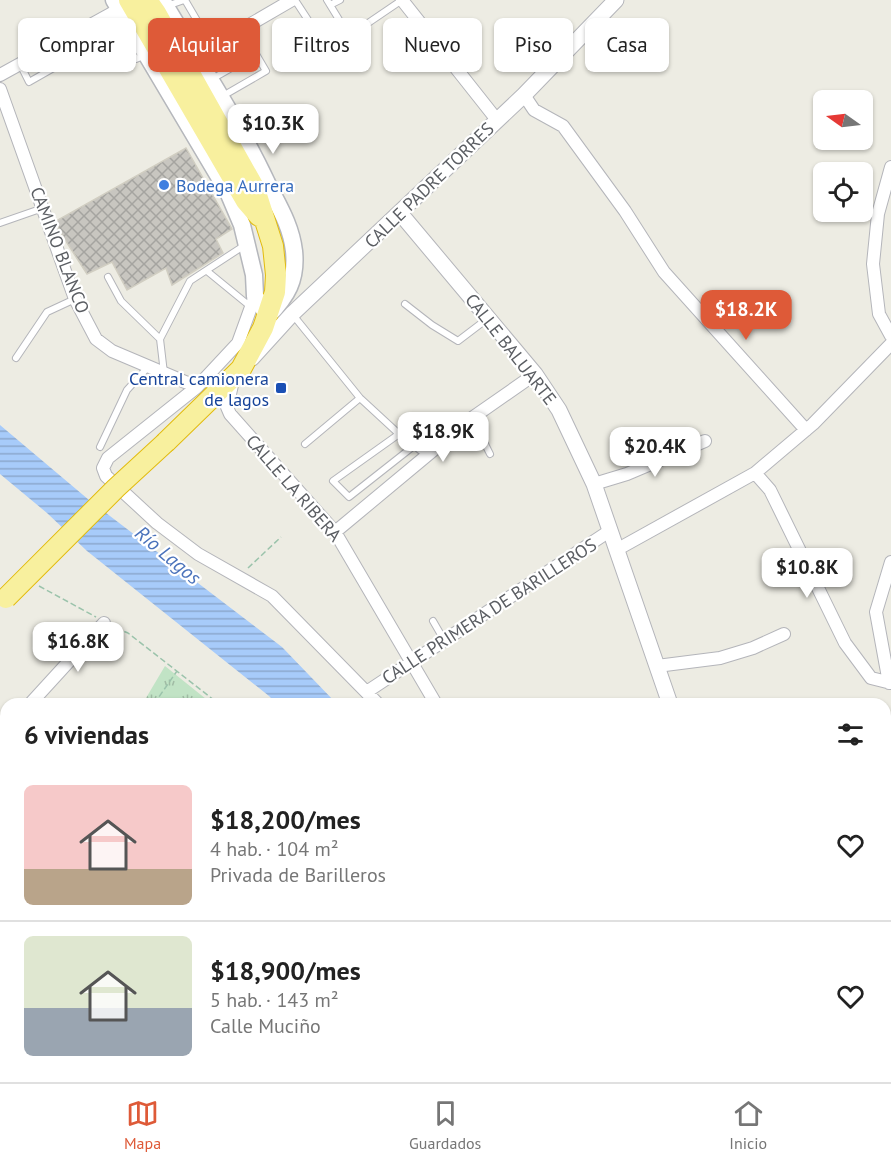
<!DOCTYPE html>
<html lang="es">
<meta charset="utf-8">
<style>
:root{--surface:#fff;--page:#f6f6f6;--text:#222;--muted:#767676;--line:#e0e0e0;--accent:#de5a38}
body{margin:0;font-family:"PT Sans",sans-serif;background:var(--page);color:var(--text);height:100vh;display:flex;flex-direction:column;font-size:22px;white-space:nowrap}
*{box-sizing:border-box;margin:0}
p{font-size:20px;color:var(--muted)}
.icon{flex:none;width:33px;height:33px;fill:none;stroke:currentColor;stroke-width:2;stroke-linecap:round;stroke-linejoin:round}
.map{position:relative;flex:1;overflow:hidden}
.drawer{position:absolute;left:0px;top:698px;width:891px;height:386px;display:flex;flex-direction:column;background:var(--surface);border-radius:18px 18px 0 0;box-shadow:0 2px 4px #0004}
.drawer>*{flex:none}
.top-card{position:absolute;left:18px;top:18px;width:855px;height:54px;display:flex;gap:12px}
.needle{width:39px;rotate:284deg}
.tools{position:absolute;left:813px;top:90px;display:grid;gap:12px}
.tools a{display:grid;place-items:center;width:60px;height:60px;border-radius:9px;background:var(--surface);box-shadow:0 2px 4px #0004;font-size:30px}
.price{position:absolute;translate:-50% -51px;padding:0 14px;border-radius:12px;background:#fff;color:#222;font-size:20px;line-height:39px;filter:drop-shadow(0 2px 3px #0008)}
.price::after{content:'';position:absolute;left:50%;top:36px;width:18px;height:14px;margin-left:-9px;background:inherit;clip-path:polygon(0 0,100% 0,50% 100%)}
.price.current{background:var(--accent);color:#fff}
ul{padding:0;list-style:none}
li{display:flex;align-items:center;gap:18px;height:150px;padding:0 24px}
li+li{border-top:2px solid var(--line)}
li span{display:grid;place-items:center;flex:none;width:168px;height:120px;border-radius:9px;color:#555}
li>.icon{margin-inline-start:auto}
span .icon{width:72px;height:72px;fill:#fffc;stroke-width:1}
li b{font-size:26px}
h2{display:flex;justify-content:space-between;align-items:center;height:72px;padding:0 24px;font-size:26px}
.chip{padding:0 21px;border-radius:9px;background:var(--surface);box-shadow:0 2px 4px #0004;font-size:21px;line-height:54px}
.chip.current{background:var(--accent);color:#fff}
.menu{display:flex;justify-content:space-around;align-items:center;height:84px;border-top:2px solid var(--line);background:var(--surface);font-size:16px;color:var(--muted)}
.menu a{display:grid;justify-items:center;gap:3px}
.menu .current{color:var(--accent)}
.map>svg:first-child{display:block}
.park{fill:url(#park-tufts)}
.water{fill:url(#water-rules)}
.building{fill:url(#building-cross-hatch);stroke:#d1cec2;stroke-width:1.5}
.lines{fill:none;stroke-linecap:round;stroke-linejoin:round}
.service-casing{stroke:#b4b5ba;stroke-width:8}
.minor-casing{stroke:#b4b5ba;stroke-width:14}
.tertiary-casing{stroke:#b4b5ba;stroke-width:17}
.secondary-casing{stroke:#b5b7bc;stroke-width:19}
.trunk-casing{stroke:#e2bb0e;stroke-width:22}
.path{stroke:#9bc3ab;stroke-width:1.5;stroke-dasharray:6 3;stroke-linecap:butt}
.service{stroke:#fff;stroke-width:6}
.minor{stroke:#fff;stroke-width:12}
.tertiary{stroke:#fff;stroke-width:15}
.secondary{stroke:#fff;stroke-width:16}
.trunk{stroke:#f8f09e;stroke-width:20}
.trunk-bridge-casing{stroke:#e2bb0e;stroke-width:22;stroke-linecap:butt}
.trunk-bridge{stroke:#f8f09e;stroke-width:20}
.shop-dot{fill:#3f7fe0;stroke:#fff;stroke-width:2}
.transit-dot{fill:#1a4fb4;stroke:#fff;stroke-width:2}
.labels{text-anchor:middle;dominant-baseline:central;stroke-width:4.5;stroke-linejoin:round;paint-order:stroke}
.shop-label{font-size:18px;fill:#366cbe;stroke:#fff;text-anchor:start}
.street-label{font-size:18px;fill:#5b5e63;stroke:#fff}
.transit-label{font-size:18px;fill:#164399;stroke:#fff;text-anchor:end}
.water-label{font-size:20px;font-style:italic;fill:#4b73bb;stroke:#fff}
</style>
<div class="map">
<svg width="891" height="1082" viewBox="0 0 891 1082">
<defs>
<pattern id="park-tufts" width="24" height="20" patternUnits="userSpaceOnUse" patternTransform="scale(1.5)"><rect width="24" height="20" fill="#c1e3c5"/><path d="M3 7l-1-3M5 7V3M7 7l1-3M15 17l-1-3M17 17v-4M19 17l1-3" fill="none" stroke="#a0bba4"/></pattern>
<pattern id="water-rules" width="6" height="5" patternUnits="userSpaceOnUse" patternTransform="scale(1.5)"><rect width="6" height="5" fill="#a7cbfa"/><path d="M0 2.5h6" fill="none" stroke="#8ba8ce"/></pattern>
<pattern id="building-cross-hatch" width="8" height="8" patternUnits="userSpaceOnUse" patternTransform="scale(1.5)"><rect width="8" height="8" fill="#c8c6c0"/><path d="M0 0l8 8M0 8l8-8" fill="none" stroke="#a5a4a0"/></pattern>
</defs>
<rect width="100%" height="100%" fill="#edece3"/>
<path class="park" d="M165,666l46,37h-68z"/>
<path class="water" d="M0,425l89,75 193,147 54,56h-60l-7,-7 -182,-145 -40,-38 -47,-39z
M616,1077h52l4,5h-52z"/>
<path class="building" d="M186,148l46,81 -16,10 7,14 -51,32 -6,-17 -39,22 -15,-28 -25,12 -27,-42 -4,-11z"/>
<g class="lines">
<g class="service-casing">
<path id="service" d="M185,0l27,46
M295,0l32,49 22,-13 -22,-36
M330,5l10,-5
M167,6l17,-6
M240,30l16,24
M349,36l53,-36
M20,64l9,18 88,-50 19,27 10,-4
M212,79l44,-25 10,17 -45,26
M0,223l43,-15
M207,271l44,36
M108,277l13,24 39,38 4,34
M405,304l27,21 26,16 29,-22
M293,315l67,83 39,36
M160,339l30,-58 55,-36
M16,358l31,-46 28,-13
M472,418l18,36
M305,444l55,-46
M415,445l-66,52 -16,-16 66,-47 22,17
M100,447l27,-57 21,-23
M433,621l11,19"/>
</g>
<g class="minor-casing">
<path id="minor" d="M402,0l95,120
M196,56l96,-56
M0,75l125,-69
M0,89l75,210 21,40 16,12 85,36
M524,95l10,15 29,16 62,85 39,61 142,158
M891,167l-13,47 -5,50 6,50 12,22
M255,296l-17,47 -41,44 -89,71 -5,10 3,8 51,47 41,31 74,42 106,108
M233,381l-6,26 3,7 105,118 101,172
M755,473l15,17 75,153 26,35 20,5
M594,484l33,-10 78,-33
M335,532l137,-114 63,-44
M618,549l137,-76 58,-49 78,-80
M657,666l63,-8 33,-10 31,-14
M889,683l-13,-71 15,-50
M368,691l243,-161
M30,704l74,-81
M0,736l6,-7
M0,871l6,-5
M0,891l6,7
M885,919l3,-2 3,3
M0,1016l6,-4
M0,1076l4,6
M196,1077l1,5
M280,1077l1,5
M372,1077l6,5
M516,1077l3,5
M700,1077l4,5
M713,1077l3,5
M137,1082l2,-5
M457,1082l6,-5
M737,1082l8,-5"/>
</g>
<g class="tertiary-casing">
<path id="tertiary" d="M400,213l135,161 24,36 35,74 76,220
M252,358l40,-44 232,-219 92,-95
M0,795l6,5
M567,1077l3,5
M582,1077l3,5
M862,1077l5,5
M481,1082l17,-5"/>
</g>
<g class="secondary-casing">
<path id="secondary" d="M114,0l114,192 14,33 12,50 1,21 13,20c19,-20 29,-36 26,-65 -3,-26 -16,-46 -27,-68 -30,-64 -69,-122 -105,-183"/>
</g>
<g class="trunk-casing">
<path id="trunk" d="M129,0l117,201 13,15
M147,0l9,13 99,176 18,57 3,29 -1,17 -12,36 -22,41 -75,73"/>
</g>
<path class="path" d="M248,568l33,-31
M39,586l57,31
M116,628l12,5 91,71
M154,704l23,-33"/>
<use href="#service" class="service"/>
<use href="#minor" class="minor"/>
<use href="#tertiary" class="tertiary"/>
<use href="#secondary" class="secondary"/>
<use href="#trunk" class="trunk"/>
<g class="trunk-bridge-casing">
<path id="trunk-bridge" d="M6,598l110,-110 50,-46"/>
</g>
<use href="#trunk-bridge" class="trunk-bridge"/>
</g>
<circle class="shop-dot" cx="164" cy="185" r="6"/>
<rect class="transit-dot" x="275" y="382" width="12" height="12" rx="3"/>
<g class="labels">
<g class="shop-label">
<text x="176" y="185">Bodega Aurrera</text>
</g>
<g class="street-label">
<text transform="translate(429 185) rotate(-44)">CALLE PADRE TORRES</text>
<text transform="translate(60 250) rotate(69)">CAMINO BLANCO</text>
<text transform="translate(511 349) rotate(52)">CALLE BALUARTE</text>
<text transform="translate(294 488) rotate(49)">CALLE LA RIBERA</text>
<text transform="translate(489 611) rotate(-33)">CALLE PRIMERA DE BARILLEROS</text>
</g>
<g class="transit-label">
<text x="269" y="378">Central camionera<tspan x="269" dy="21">de lagos</tspan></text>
</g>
<g class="water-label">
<text transform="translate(168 555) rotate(40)">Río Lagos</text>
</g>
</g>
</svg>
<div class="tools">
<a><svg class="needle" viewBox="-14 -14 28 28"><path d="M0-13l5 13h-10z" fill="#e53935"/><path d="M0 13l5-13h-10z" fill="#767676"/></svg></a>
<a><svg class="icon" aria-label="locate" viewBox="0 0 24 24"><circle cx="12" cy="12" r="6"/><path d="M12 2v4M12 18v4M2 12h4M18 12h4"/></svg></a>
</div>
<b class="price" style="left:273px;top:155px">$10.3K</b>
<b class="price current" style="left:746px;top:341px">$18.2K</b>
<b class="price" style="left:443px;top:463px">$18.9K</b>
<b class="price" style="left:655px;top:478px">$20.4K</b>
<b class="price" style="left:807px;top:599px">$10.8K</b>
<b class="price" style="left:78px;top:673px">$16.8K</b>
<div class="top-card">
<a class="chip">Comprar</a>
<a class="chip current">Alquilar</a>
<a class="chip">Filtros</a>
<a class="chip">Nuevo</a>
<a class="chip">Piso</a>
<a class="chip">Casa</a>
</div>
<section class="drawer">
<h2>6 viviendas<svg class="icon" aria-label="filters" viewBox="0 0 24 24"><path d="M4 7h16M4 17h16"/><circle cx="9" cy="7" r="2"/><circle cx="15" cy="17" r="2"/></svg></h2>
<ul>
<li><span style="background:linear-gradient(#f6c9c9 70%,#b9a48a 0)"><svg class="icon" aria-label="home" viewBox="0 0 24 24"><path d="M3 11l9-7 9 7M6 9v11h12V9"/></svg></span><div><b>$18,200/mes</b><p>4 hab. · 104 m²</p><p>Privada de Barilleros</p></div><svg class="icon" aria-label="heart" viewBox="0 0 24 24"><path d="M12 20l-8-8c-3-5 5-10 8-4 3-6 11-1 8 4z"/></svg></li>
<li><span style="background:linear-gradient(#dfe7d0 60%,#9aa5b1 0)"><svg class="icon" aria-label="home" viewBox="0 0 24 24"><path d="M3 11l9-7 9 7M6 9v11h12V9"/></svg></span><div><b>$18,900/mes</b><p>5 hab. · 143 m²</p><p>Calle Muciño</p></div><svg class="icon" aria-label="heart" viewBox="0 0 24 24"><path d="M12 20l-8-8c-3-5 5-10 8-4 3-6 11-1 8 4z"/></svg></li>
</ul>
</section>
</div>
<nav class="menu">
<a class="current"><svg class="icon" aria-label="map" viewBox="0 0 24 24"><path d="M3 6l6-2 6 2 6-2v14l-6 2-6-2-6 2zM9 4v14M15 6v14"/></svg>Mapa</a>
<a><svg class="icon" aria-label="saved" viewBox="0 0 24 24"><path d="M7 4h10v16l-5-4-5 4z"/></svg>Guardados</a>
<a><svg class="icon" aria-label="home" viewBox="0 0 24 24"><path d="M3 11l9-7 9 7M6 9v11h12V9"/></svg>Inicio</a>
</nav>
